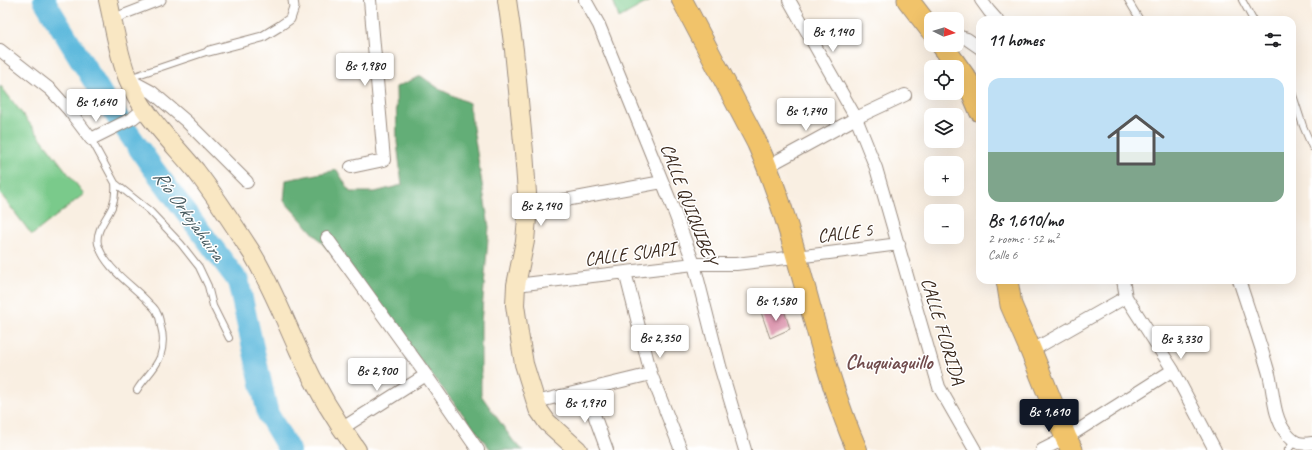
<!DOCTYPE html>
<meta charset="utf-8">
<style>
:root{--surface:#fff;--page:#f2f2f2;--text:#202124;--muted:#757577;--accent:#111827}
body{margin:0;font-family:Caveat,sans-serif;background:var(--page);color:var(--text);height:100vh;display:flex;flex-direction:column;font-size:15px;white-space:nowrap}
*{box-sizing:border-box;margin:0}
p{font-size:13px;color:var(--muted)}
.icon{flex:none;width:22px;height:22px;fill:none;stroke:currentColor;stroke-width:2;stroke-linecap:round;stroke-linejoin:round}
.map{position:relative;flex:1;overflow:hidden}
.drawer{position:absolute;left:976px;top:16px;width:320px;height:268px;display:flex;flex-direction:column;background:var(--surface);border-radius:12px;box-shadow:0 4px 16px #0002}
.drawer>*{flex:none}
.needle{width:26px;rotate:95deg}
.buttons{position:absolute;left:924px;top:12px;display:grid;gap:8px}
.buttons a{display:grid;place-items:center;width:40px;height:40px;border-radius:8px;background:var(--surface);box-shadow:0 4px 16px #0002;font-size:20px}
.price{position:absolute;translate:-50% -34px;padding:0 9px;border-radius:4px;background:#fff;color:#222;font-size:13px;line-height:26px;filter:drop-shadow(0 1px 2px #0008)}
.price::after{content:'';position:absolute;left:50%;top:24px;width:12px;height:9px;margin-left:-6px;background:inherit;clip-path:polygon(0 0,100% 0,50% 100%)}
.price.selected{background:var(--accent);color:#fff}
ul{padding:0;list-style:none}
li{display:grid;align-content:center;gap:8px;height:212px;padding:0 12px}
li span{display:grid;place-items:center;height:124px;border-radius:12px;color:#555}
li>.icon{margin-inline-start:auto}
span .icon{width:72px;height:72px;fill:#fffc;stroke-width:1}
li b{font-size:17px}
h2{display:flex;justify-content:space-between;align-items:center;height:48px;padding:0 12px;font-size:17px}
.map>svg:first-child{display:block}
.green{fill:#7aca8b;stroke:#5a7a54}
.forest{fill:#63ae77;stroke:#4f6c4a}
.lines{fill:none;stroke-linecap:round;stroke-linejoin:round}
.river{stroke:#5fbadd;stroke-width:22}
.building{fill:#d98da7}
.service-casing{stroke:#9a8c80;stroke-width:8}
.pedestrian-casing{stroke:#9a8c80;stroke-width:11}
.minor-casing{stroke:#9a8c80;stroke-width:14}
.secondary-casing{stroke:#9a8c80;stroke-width:20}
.primary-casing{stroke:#9a8c80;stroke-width:22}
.trunk-casing{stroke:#9a8c80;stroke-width:23}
.service{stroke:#fff;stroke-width:6}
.pedestrian{stroke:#fff;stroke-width:9}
.minor{stroke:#fff;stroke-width:12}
.secondary{stroke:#f9e7c3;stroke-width:18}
.primary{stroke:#f1c36a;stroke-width:20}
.trunk{stroke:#f1c36a;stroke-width:21}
.labels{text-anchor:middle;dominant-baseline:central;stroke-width:3;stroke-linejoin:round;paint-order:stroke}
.street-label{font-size:19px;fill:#3b2a1e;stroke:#fff}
.water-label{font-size:20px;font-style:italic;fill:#485c61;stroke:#fff}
.neighbourhood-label{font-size:20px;font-weight:bold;fill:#724d4e;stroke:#fff}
</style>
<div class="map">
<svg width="1312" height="450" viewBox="0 0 1312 450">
<rect width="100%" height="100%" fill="#fff"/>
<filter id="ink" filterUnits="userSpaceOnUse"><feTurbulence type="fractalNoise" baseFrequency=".025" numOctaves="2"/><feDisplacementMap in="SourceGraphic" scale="8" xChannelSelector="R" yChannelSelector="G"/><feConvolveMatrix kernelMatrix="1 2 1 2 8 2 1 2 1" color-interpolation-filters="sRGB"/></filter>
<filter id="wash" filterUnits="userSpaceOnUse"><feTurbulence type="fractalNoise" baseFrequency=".012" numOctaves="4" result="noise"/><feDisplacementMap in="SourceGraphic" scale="16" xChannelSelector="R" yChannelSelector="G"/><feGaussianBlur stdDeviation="0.9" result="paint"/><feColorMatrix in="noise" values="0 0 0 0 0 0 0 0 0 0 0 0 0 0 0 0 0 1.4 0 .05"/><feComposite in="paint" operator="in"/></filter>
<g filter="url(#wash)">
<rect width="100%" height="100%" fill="#f9efe2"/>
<path class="green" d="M613,0h38l-32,18z
M0,85l84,109 -52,41 -32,-42z"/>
<path class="forest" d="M421,76l20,14 28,13 20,124 -8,96v72l33,47 9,8h-32c-67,-85 -133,-170 -207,-249l2,-21 51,-10 13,22h25l27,-7 -5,-43 -1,-55z"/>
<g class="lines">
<path class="river" d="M44,0l62,101 46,66 86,114 30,133 21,36"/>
</g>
<g id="blocks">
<path class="building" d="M784,310l6,19 -20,9 -9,-26z"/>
</g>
</g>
<g filter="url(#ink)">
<use href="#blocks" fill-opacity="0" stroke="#9a8c80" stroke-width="1"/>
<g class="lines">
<g class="service-casing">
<path id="service" d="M1128,0l12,20
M1242,0l11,20
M129,78l80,-27
M1292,92l11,34 9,21
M91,139l24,44 35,28 31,33 18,23 9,19 5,20 16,32
M115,183c1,9 0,16 -3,24 -5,11 -17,24 -14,37 7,25 35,41 51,59 3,3 7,6 8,10 3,4 3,10 4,14 3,10 2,21 -1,30 -5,13 -16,21 -23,33
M1288,450l6,-8"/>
</g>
<g class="pedestrian-casing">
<path id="pedestrian" d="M112,19l49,-19
M209,51l53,-14 18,-11 10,-7 4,-12 -1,-7"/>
</g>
<g class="minor-casing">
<path id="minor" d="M585,0l14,25 70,173 25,66 26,102 25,84
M789,0l67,118 20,50 63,219 36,63
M981,0l8,11 8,9
M957,36l10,3 13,9
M0,50l51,40 18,20 22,29 42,-21 11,-9
M128,79l24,13 34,29 61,61
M768,166l88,-48 49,-23
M351,167l33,-7 -14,-160
M528,207l134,-25
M327,238l99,137 52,75
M625,272l26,102 30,76
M1123,280l3,17 47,73 42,80
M1239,280c10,31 21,62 30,94 5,20 4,42 17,59 8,10 13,12 26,10
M516,285l178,-21h42l93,-11 70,-9
M1031,351l95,-54
M585,390l22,60
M536,402l115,-28
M341,429l85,-54
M1042,450l24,-12 107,-68"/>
</g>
<g class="secondary-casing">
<path id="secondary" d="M108,0c6,26 10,54 20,79 14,35 44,63 68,92 20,26 38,54 56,82 19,32 32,65 47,98 16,35 35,68 58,99
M507,0l7,50 10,102 4,55 -3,34 -9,44 -1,20 4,28 5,31 14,45 9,13 31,28"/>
</g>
<g class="primary-casing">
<path id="primary" d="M682,0l75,143c44,98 57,208 100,307"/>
</g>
<g class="trunk-casing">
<path id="trunk" d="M908,0l23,30
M942,45l25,35 13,31
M1007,280l4,25 20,46 35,87 6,12"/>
</g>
<use href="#service" class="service"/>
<use href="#pedestrian" class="pedestrian"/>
<use href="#minor" class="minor"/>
<use href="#secondary" class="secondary"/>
<use href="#primary" class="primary"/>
<use href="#trunk" class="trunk"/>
</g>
</g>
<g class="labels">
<g class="street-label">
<text transform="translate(689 204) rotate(69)">CALLE QUIQUIBEY</text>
<text transform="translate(845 233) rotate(-7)">CALLE 5</text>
<text transform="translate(630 254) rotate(-7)">CALLE SUAPI</text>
<text transform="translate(943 331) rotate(73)">CALLE FLORIDA</text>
</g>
<g class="water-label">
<text transform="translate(189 215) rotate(54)">Río Orkojahuira</text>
</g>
<g class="neighbourhood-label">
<text x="889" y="362">Chuquiaguillo</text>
</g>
</g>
</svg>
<div class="buttons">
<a><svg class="needle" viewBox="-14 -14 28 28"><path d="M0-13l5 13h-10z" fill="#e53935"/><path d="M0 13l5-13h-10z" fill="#757577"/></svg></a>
<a><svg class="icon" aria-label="locate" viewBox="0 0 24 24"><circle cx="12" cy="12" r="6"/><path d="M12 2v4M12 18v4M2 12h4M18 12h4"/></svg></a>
<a><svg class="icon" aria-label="layers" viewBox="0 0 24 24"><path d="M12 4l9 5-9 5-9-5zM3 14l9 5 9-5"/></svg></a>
<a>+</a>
<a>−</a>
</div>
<b class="price" style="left:833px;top:53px">Bs 1,140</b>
<b class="price" style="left:365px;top:87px">Bs 1,980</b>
<b class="price" style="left:96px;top:123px">Bs 1,640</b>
<b class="price" style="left:806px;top:132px">Bs 1,740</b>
<b class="price" style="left:541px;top:227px">Bs 2,140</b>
<b class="price" style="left:776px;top:322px">Bs 1,580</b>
<b class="price" style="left:660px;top:359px">Bs 2,350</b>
<b class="price" style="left:1181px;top:360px">Bs 3,330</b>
<b class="price" style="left:377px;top:392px">Bs 2,900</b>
<b class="price" style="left:585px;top:424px">Bs 1,970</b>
<b class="price selected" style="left:1049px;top:433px">Bs 1,610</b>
<section class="drawer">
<h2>11 homes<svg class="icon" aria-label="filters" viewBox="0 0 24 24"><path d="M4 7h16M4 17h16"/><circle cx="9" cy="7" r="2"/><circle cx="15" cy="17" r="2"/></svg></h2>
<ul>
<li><span style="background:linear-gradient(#bfe0f5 60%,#7fa58c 0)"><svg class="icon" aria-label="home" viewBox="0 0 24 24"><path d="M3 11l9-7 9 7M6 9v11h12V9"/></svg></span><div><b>Bs 1,610/mo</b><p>2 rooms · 52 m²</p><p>Calle 6</p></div></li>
</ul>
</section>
</div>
